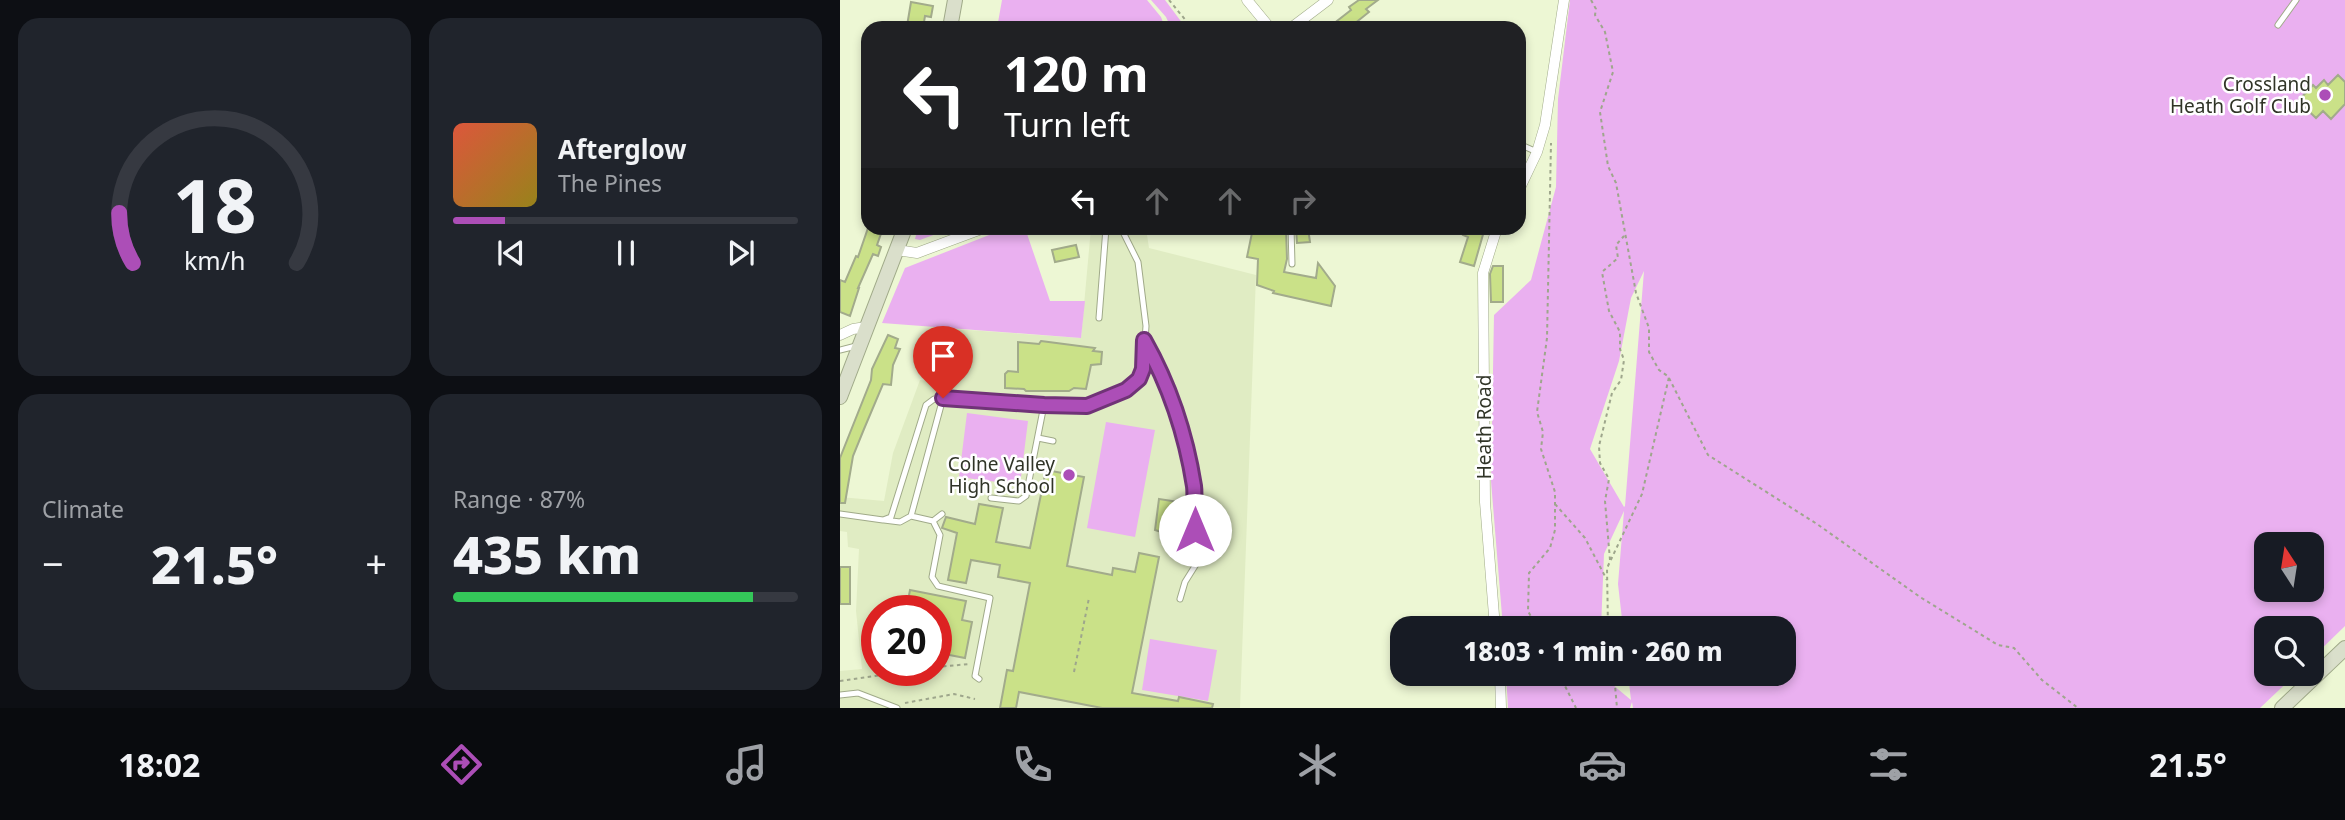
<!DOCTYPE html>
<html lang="en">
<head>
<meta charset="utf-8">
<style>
  :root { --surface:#171b24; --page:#20242c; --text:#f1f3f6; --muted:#9ea1a6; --line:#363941; --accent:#ac4eb7 }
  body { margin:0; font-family:"Noto Sans",sans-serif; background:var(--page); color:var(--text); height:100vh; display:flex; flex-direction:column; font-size:26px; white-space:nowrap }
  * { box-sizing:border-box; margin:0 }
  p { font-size:23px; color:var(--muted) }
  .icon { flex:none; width:38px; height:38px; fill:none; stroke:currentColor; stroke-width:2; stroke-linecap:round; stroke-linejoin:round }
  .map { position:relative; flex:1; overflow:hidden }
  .panel { display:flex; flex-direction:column; gap:18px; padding:18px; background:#0d0f14; width:840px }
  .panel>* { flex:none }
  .top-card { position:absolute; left:21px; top:21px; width:665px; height:214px; border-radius:21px; box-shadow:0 4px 10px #0003; background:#202124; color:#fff; overflow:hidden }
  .needle { width:46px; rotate:348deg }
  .tools { position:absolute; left:1414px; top:532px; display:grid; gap:14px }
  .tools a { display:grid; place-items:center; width:70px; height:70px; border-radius:14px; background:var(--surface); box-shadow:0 4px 10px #0003; font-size:35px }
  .speed { position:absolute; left:21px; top:595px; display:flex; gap:14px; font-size:35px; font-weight:700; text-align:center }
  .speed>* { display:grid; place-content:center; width:91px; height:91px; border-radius:50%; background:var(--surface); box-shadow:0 4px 10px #0003; line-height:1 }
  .speed .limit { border:10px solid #d22; background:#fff; color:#111 }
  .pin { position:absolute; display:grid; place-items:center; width:60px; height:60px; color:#fff; margin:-72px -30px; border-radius:50% 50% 50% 0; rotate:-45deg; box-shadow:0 0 7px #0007 }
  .pin .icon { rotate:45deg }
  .me { position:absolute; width:77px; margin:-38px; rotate:0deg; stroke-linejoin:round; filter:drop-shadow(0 0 5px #0008) }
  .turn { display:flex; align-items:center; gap:24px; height:147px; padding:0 28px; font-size:32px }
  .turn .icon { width:91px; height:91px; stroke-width:2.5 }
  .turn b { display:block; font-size:49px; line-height:60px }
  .lanes { display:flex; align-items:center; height:66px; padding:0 28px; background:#0003; justify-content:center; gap:35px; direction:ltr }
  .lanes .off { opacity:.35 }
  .big { font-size:52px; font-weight:800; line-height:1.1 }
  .panel .widget { flex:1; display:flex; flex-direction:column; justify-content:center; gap:10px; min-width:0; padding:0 24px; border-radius:21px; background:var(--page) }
  .panel .dial { align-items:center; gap:0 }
  .dial svg { height:182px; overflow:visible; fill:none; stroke:var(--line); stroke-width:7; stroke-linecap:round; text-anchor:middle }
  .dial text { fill:var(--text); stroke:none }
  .song { display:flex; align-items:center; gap:21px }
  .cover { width:84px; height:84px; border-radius:10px; background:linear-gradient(135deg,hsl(10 70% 55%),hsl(50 70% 35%)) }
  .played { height:7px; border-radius:4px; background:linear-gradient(90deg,var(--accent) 15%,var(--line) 15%) }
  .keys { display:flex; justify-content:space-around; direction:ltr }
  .heat { display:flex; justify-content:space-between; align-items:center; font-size:38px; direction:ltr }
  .charge { height:10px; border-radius:5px; background:linear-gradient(90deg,#34c759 87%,var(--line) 0) }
  .panel .tiles { flex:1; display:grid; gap:18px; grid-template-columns:repeat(2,1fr) }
  .trip { position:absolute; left:550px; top:616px; width:406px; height:70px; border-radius:21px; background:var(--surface); box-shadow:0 4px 10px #0003; font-weight:800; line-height:70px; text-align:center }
  .dock { display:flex; height:112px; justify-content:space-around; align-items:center; background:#090b0e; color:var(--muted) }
  .dock .icon { width:49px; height:49px }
  .dock .current { color:var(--accent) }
  .dock b { font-size:32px; color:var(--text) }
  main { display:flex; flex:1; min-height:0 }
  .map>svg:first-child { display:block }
</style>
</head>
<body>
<main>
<section class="panel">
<div class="tiles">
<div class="widget dial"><svg viewBox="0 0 100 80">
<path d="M14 69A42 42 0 1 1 86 69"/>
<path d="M14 69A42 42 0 0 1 8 47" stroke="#ac4eb7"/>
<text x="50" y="56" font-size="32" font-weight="700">18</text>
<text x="50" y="72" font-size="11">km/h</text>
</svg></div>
<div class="widget">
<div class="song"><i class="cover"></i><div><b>Afterglow</b><p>The Pines</p></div></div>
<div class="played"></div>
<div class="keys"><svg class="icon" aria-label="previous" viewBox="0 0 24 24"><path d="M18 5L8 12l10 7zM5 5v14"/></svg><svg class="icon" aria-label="pause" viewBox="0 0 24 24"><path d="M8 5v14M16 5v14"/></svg><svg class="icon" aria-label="next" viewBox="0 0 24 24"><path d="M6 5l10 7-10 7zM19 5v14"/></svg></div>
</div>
<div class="widget"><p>Climate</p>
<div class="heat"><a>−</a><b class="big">21.5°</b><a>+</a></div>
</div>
<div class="widget"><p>Range · 87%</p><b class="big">435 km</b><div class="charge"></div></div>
</div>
</section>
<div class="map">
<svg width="1505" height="708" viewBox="0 0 1505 708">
  <rect width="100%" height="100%" fill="#edf7d4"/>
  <path fill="#e0ecc3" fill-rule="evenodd" d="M251,228H306L309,248L416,275L400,708H0V671L22,669L16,611L19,549L8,547L7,532L0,531V497L44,501L53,453L80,380L87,381L99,328L241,338ZM37,611H96V670H37Z"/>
  <path fill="#eab0f0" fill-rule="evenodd" d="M162,0H307L321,17L325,28H157Z
    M311,0H325L346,28H331L326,17Z
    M730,0H1505V626L1472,658V628H1426V674H1456L1420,708H793L792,702L790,708H668L666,674H770L773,685L791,700L788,674H943V628H783L778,584L784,511L764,554L761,628H663L651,481L654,315L691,280L716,187L718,99ZM804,271L785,506L784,507L750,449L779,361L791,298ZM1426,544H1472V590H1426Z
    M78,228H112L80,240L75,239Z
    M167,228H185L210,301H245L241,338L42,323L65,268Z
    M127,413L188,421L180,485L119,477Z
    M266,422L315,430L295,537L247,528Z
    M310,639L377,650L368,701L302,690Z"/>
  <path fill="#cae188" stroke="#a2ab8b" stroke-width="2" d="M519,0H538L526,9L529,12L509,28H488L511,10L509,7Z
    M71,2L93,6L91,17L85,16L83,28L67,26Z
    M1498,75L1505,82V104L1491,119L1483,111L1476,118L1458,101L1473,85L1476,88L1484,80L1488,85Z
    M28,228H43L37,245L41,247L38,256L33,254L18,288H19L10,316L0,312V280L5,282L16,256L18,257Z
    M413,228H446L447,259L444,272L476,278L478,263L495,286L491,306L433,293L434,291L417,285L418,259L407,257Z
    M456,228H468L470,242L457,243Z
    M626,228L644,231L634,266L620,262L628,237L623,235Z
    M236,245L239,257L215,262L212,250Z
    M653,266H663V302H651L650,274Z
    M48,335L58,339L55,348L60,349L53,365L51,385L43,384L24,429L13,456L5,503H0V458L31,380L32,369Z
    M201,341L255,348L253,351L262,352L261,364L251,365L246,389L234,388L229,391H186L184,389L165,388V374L168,371L178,372V342L199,344Z
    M206,470L244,477L227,566L272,575L273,568L295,572L299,553L319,557L292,693L338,701L339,697L373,704L372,708H262L179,692L176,708H160L167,670L173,671L190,583L158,577L160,565L131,560L126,583L108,580L117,533L102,528L106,517L135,524L139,504L163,508L156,542L190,548Z
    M319,499L339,502L336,522L347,524L346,533L327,530L325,533L315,530Z
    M0,567H10V604H0Z
    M70,590L126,601L122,620L132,622L125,658L99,653L102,636L96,635V611H66Z"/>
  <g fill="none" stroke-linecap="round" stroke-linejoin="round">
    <defs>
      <path id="lane" d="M1438,25L1456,0
        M679,144L697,152
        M451,228L452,264
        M259,318L266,228
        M305,340L330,393L341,427L355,490L352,521L360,547V558L345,582L340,599
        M0,350L16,346
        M198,438L213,441
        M151,498L179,501L186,496L204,405
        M0,514L43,520L51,517L86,405L94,399L247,406L286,390L299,379L303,369L306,326L298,262L281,228
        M71,516L93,521L102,514
        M44,520L60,522L71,516L103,398
        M93,521L100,535L92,577L98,586L150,598L135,676L139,679
        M0,695L18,693L57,708"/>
      <path id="street" d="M407,0L430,28
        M451,28L488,0
        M679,190L697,152L705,125L724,0
        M57,250L77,253L144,228
        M0,335L13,329L26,327
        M655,628L645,502L643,273L657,228
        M660,674L661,708"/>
      <path id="secondary" d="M110,28L115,0
        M0,397L65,228
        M1442,708L1505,648"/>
    </defs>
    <use href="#lane" stroke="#a0aa89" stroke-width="7"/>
    <use href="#street" stroke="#a0aa89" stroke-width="11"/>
    <use href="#secondary" stroke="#a0aa89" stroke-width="16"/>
    <path stroke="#9ea68c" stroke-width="2" stroke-dasharray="3.5 3.5" stroke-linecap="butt" d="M329,0L352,28
      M751,0L756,9L755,15L765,32L773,72L760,112L768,166L776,183L796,293L809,328V352L819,370L829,377L802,494L767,568L768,628
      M829,378L868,455L977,524L1080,597L1158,645L1174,648L1202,680L1238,708
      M715,504L745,538L767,580
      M770,560L765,501L769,479L760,463L759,446L772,393L781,380L784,360L780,349V332L769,311L762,272L778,258L776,245L784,236
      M697,628L688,611L689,573L710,548L715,530V492L701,449L703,432L697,412L707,338L711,143
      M96,667L130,664
      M234,672L249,598
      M719,674L736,708
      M774,674L777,708
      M0,681L75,670
      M65,703L114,694L135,699"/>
    <use href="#lane" stroke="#fff" stroke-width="5"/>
    <use href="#street" stroke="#fff" stroke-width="10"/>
    <use href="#secondary" stroke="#dadfcb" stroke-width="14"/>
  </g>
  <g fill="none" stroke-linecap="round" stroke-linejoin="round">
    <defs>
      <path id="route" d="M103,398L204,405L247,406L286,390L299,379L303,369L304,340C330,386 346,435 354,486C356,501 351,515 355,530"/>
    </defs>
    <use href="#route" stroke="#703377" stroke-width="18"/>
    <use href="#route" stroke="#ac4eb7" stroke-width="12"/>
  </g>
  <g fill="#ac4eb7" stroke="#fff" stroke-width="2.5">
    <circle cx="1485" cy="95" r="7"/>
    <circle cx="229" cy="475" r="7"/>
  </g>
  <g text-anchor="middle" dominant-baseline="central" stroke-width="5" stroke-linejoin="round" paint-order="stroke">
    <g font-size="19" fill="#303427" stroke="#fff" text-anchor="end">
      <text x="1471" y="84">Crossland<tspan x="1471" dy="22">Heath Golf Club</tspan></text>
      <text x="215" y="464">Colne Valley<tspan x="215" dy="22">High School</tspan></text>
    </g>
    <g font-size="19" fill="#303427" stroke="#fff">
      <text transform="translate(644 427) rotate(-90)">Heath Road</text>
    </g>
  </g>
</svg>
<div class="tools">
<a><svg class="needle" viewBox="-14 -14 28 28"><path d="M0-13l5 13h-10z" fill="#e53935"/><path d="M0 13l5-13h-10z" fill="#9ea1a6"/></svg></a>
<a><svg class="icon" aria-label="search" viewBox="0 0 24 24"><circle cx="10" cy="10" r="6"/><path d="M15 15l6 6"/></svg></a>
</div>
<div class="speed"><div class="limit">20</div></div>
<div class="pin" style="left:103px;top:398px;background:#d93025"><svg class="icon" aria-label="arrive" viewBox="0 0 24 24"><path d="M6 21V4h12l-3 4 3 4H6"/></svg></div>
<svg class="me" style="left:355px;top:530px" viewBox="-20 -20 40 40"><circle r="19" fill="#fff"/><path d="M0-13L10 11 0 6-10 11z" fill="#ac4eb7"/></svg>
<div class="trip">18:03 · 1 min · 260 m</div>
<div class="top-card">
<div class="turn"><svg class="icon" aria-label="left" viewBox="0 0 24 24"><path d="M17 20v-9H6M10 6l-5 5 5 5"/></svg><div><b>120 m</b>Turn left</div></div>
<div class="lanes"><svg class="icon" aria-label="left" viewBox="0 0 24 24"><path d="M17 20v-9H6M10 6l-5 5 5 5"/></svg><svg class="icon off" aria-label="ahead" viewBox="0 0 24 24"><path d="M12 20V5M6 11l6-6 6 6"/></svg><svg class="icon off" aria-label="ahead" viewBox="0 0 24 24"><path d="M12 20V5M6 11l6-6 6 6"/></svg><svg class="icon off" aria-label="right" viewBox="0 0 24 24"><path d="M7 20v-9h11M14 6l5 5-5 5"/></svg></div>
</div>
</div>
</main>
<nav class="dock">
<b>18:02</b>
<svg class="icon current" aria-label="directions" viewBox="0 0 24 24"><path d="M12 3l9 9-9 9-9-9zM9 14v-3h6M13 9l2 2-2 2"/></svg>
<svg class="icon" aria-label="music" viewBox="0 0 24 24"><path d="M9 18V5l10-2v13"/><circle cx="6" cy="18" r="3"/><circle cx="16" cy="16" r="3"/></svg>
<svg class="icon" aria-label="phone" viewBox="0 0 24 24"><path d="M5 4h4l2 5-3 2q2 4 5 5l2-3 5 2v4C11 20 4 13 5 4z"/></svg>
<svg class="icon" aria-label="climate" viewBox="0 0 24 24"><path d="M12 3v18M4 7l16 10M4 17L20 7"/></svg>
<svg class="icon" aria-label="car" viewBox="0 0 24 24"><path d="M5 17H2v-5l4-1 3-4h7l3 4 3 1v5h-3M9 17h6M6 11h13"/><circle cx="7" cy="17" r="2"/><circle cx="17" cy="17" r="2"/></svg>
<svg class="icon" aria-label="filters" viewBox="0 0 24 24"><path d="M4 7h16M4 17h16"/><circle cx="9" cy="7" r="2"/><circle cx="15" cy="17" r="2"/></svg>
<b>21.5°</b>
</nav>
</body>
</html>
